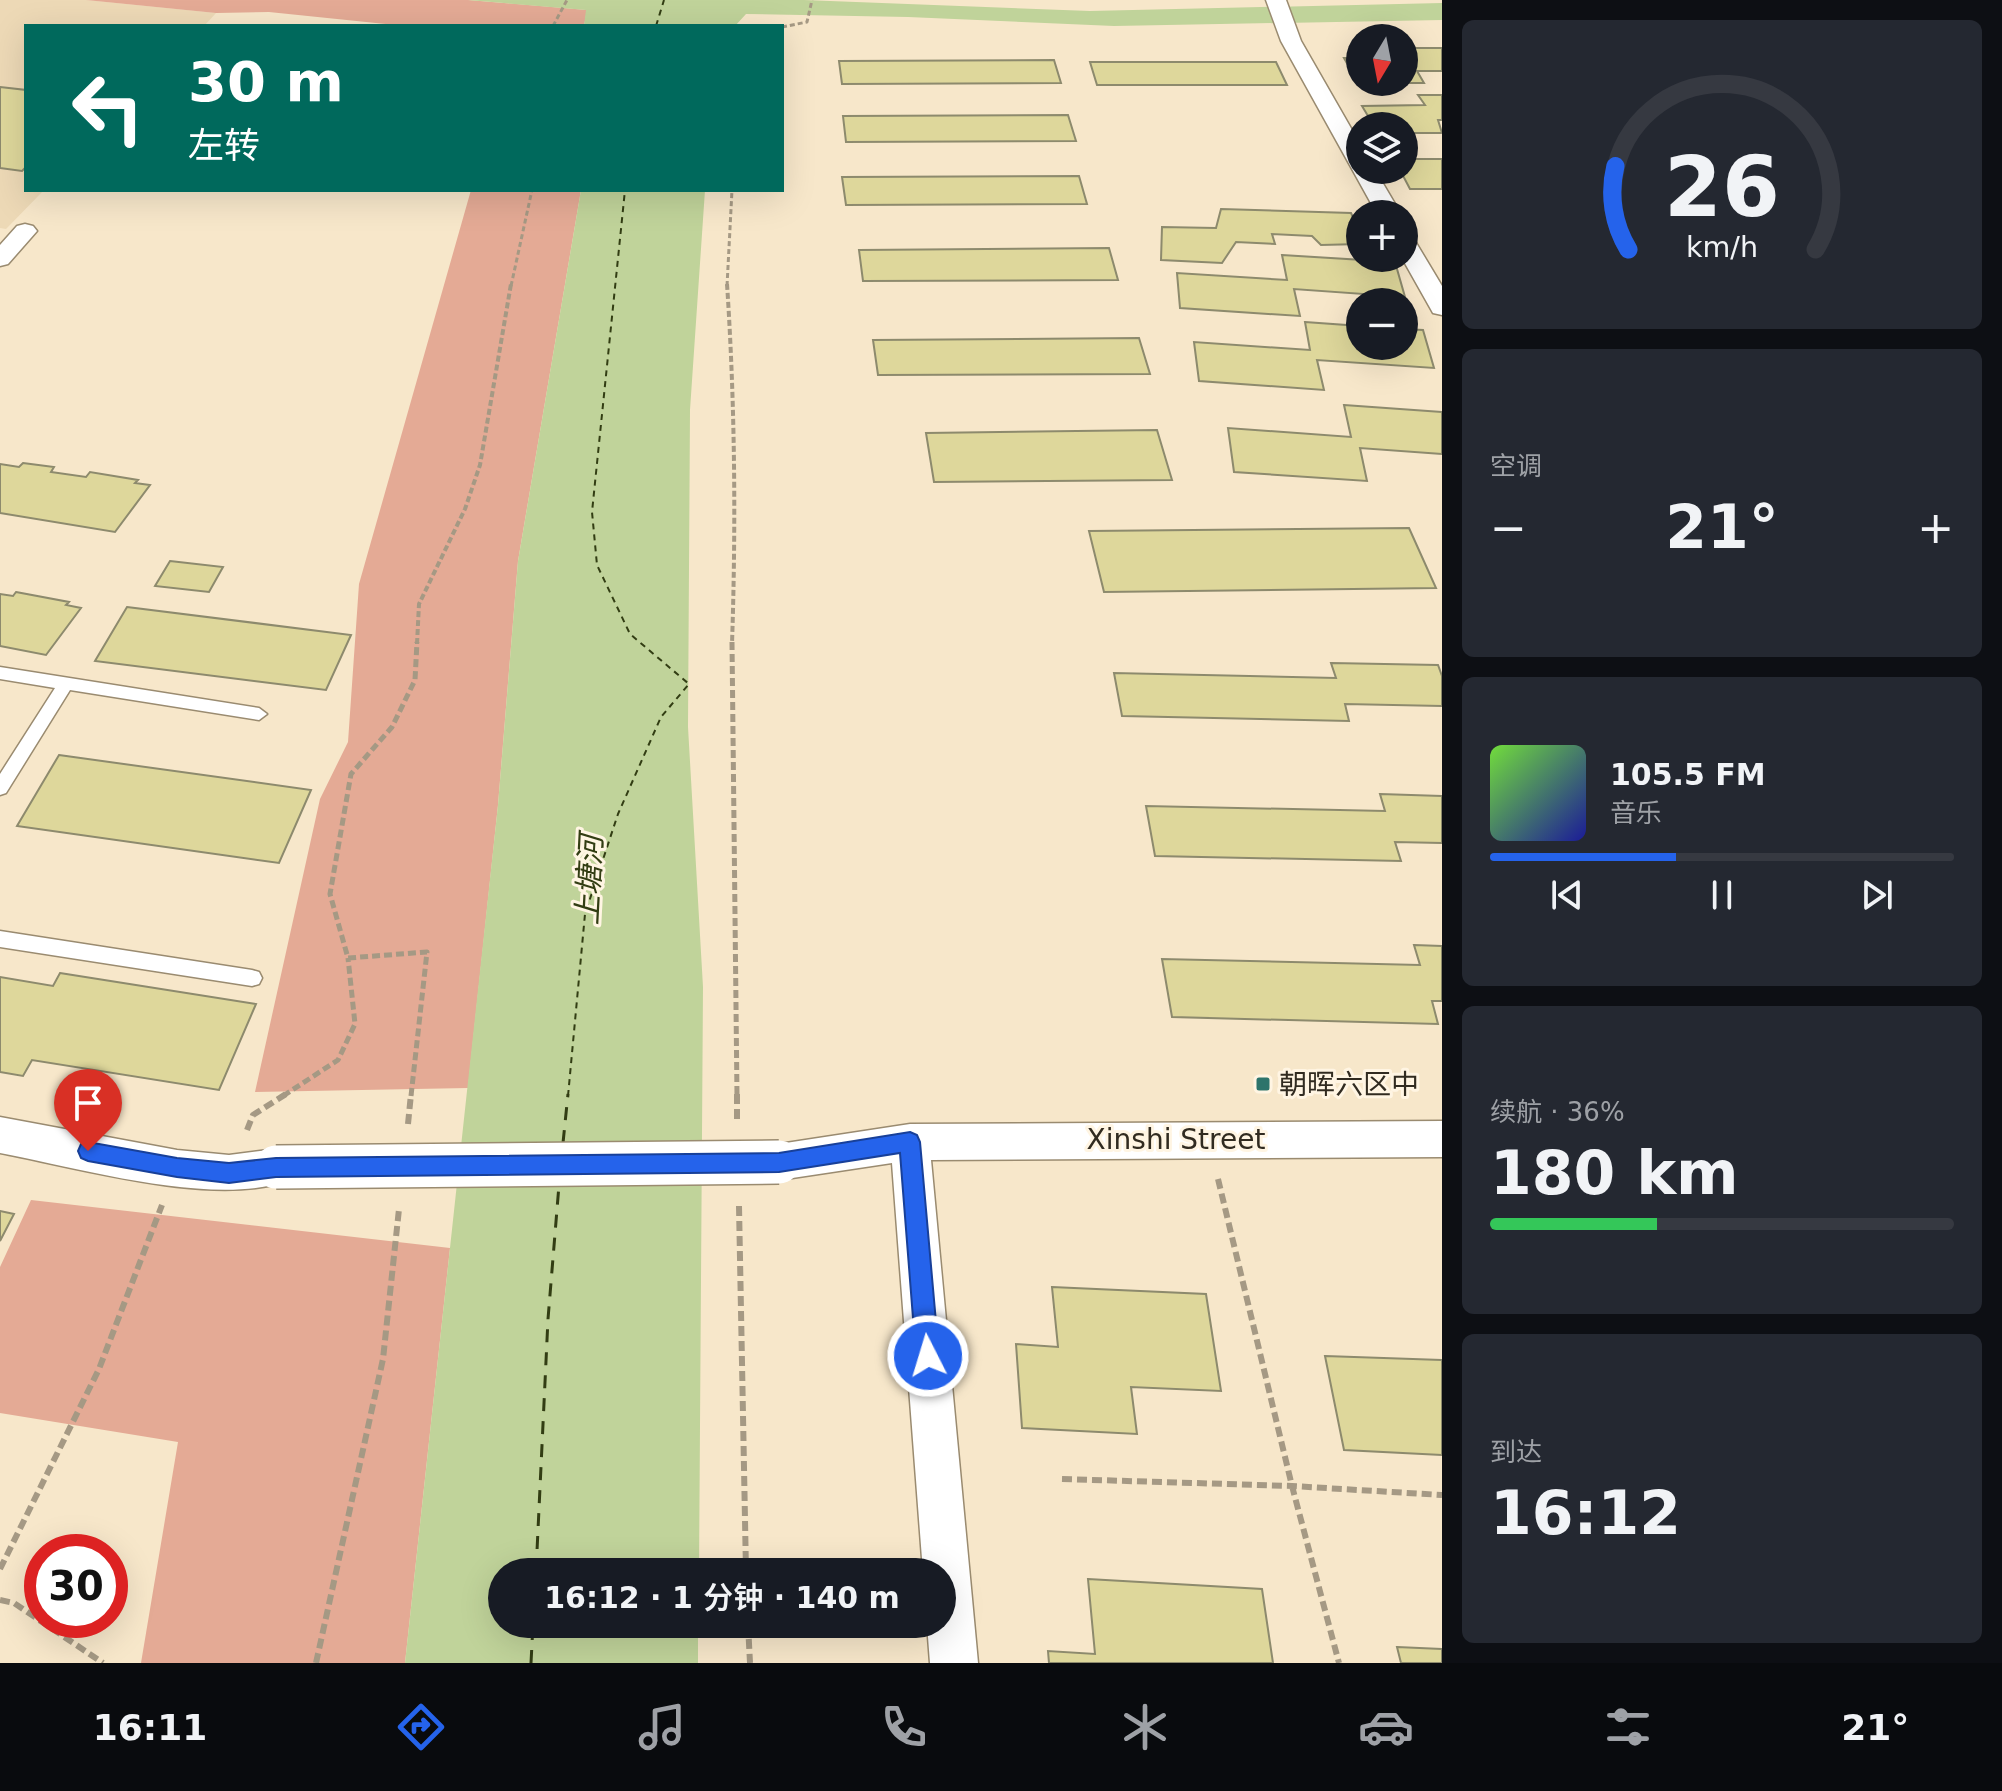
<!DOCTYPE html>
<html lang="zh">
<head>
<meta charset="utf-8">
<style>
  :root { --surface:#171b24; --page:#242831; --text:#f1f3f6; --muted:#9ea1a6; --line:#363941; --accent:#2563eb }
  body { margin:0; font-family:"DejaVu Sans","Noto Sans SC",sans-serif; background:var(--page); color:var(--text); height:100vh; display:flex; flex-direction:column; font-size:30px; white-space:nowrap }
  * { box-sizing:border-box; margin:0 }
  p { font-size:26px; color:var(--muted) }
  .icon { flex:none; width:44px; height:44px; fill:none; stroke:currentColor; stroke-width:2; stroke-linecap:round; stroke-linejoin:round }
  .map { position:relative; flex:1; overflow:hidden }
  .details { display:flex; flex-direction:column; gap:20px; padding:20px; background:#0d0f14; width:560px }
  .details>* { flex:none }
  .guide { position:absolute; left:24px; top:24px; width:760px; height:168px; border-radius:0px; box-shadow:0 8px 32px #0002; background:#00695c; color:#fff; overflow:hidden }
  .needle { width:52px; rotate:190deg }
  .buttons { position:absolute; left:1346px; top:24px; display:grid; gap:16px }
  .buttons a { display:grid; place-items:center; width:72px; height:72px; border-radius:50%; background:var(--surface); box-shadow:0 8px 32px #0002; font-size:40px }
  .speed { position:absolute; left:24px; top:1534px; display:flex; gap:16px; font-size:40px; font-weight:700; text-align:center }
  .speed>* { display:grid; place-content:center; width:104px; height:104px; border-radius:50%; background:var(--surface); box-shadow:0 8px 32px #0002; line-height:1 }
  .speed .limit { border:12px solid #d22; background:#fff; color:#111 }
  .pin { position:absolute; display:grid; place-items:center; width:68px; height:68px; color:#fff; margin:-82px -34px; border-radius:50% 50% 50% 0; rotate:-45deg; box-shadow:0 0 8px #0007 }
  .pin .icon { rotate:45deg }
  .me { position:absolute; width:88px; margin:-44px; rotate:355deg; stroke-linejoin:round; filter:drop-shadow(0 0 6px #0008) }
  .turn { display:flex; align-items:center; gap:28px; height:168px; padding:0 32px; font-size:36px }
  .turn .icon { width:104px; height:104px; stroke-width:2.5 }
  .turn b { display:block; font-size:56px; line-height:68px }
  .big { font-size:60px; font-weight:600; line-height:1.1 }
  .details .widget { flex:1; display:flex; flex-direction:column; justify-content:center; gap:12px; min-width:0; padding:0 28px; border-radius:12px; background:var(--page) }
  .details .dial { align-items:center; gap:0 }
  .dial svg { height:208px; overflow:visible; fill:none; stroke:var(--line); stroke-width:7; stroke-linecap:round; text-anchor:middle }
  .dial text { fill:var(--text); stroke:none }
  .song { display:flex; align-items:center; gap:24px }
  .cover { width:96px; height:96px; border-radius:12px; background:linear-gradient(135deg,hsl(100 70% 55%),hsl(240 70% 35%)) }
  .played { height:8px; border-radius:4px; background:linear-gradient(90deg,var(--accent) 40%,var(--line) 40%) }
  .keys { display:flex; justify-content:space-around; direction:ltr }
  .heat { display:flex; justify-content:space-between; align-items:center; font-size:44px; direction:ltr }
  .charge { height:12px; border-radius:6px; background:linear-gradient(90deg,#34c759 36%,var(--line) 0) }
  .trip { position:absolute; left:488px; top:1558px; width:468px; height:80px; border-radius:40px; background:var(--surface); box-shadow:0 8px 32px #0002; font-weight:600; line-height:80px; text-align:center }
  .tab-bar { display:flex; height:128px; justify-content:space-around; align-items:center; background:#090b0e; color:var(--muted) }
  .tab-bar .icon { width:56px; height:56px }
  .tab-bar .current { color:var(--accent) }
  .tab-bar b { font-size:36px; color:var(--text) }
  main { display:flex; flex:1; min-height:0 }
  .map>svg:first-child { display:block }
</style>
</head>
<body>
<main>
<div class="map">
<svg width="1442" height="1663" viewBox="0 0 1442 1663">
  <rect width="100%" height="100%" fill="#f7e7ca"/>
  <path fill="#edd9b6" d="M0,0H86L216,13L204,26H26V190H44L6,229L0,228Z"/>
  <path fill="#e4aa95" d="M86,0H468L587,10L584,26H405L269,12L216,13Z
    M471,190H581L518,561L498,805L468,1088L255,1092L320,799L348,742L359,584Z
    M31,1200L450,1248L405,1663H141L178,1442L0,1413V1267Z"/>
  <path fill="#c0d39a" d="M468,0H804L1090,11L1442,3V20L1114,26L908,17L746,14L735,26H584L586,10Z
    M581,190H705L690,410L688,727L703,987L699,1572H502V1624H698V1663H405L498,805L518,561Z"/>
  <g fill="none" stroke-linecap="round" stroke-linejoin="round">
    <path stroke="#323d13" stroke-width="2" stroke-dasharray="6 5" stroke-linecap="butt" d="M656,26L664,0
      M568,1096L585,914L618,814L661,717L689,684L630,634L597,565L592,512L625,190"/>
    <path stroke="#323d13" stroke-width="3" stroke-dasharray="13 10" stroke-linecap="butt" d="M563,1143L568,1094
      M536,1572L548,1319L559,1185
      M531,1663L533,1624"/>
  </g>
  <path fill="#ded79b" stroke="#8d8a6d" stroke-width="2" d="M1404,48H1442V71H1417L1424,83H1358L1344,58H1360V82H1404Z
    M1054,60L1061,83L842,84L839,61Z
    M1090,62H1276L1287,85H1097Z
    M0,87L26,90V167L22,171L0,168Z
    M1418,95H1442V120H1438L1442,133H1404V126H1374L1362,106L1425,105Z
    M1068,115L1076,141L846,142L843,116Z
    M1404,159H1442V189H1410L1400,170H1404Z
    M1079,176L1087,204L846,205L842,177Z
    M1221,209L1351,213L1360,232V244L1321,245L1312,236L1272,234L1275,244L1236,242L1222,263L1161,260L1162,227L1216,228Z
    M1109,248L1118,280L863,281L859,250Z
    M1282,255L1395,262L1405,297L1294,289L1300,316L1180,308L1177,273L1287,280Z
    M1305,322L1360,326V346H1404V329L1423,330L1434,368L1317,360L1324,390L1199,381L1194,342L1310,350Z
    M1139,338L1150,374L878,375L873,340Z
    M1344,405L1442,412V454L1360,448L1367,481L1234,472L1228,428L1351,437Z
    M1157,430L1172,480L934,482L926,433Z
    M23,463L54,467L51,472L86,477L90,472L138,480L135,483L150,485L115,532L0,513V464L19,467Z
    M1409,528L1436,588L1104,592L1089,531Z
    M170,561L223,567L209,592L155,586Z
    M16,592L69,602L66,605L81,608L46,655L0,646V594L13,596Z
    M127,607L351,635L326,690L95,661Z
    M1331,663L1438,665L1442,676V706L1345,704L1349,721L1122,716L1114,673L1336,678Z
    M59,755L311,790L279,863L17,826Z
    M1380,794L1442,796V843L1395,842L1401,861L1155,856L1146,806L1385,811Z
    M1414,945L1442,946V1001H1432L1438,1024L1172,1017L1162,959L1420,965Z
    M60,973L256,1004L219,1090L32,1060L23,1076L0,1072V977L53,986Z
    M0,1211L14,1214L0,1241Z
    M1052,1287L1206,1294L1221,1391L1131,1387L1137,1434L1022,1428L1016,1344L1058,1347Z
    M1325,1356L1442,1360V1455L1344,1450Z
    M1088,1579L1262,1589L1273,1663H1049L1048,1651L1095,1654Z
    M1397,1647L1442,1649V1663H1401Z"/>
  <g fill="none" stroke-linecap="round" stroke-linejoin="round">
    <defs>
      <path id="service" d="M0,667L259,708L267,714L259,720L70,690L6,793L0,795V774L55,688L0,679Z
        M0,931L252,970L259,972L262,978L259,984L252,986L0,947Z"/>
      <path id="minor" d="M1266,0H1286L1301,41L1360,144V170H1375L1401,214H1377L1281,41Z
        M25,224L33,226L37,231L8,264L0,266V245L17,226Z
        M1404,234L1412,236L1442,286V315L1433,313L1402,258Z
        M0,1117L177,1150L229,1155L276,1149L290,1154L296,1167L290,1180C216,1208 79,1168 0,1153Z
        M1442,1121V1157L931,1160L978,1663H930L927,1624H942V1572H923L892,1163L779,1180L765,1175L759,1162L765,1149L779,1144L910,1124Z"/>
    </defs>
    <use href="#service" stroke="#9a8b70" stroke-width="3"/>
    <use href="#minor" stroke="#9a8b70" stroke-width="3"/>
    <path stroke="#a59984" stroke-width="3" stroke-dasharray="5 3" stroke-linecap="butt" d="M553,26L567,0
      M782,27L807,22L812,0
      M511,286L532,190
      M727,286L732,190"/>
    <path stroke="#a59984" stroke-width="4" stroke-dasharray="6 3" stroke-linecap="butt" d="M727,284C735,404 736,524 732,644
      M417,644L419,604L465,509L480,465L511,284"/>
    <path stroke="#a59984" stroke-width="5" stroke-dasharray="8 4" stroke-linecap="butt" d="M732,642L737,1096
      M283,1096L338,1060L355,1024L348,958
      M411,1096L427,952L348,958L330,894L351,774L392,727L415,680L417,642"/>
    <path stroke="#a59984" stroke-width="6" stroke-dasharray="10 5" stroke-linecap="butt" d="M737,1094V1121
      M408,1124L411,1094
      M247,1130L253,1115L286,1094
      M1218,1179L1292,1486L1339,1663
      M739,1206L746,1572
      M1062,1479L1292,1486L1442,1495
      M0,1569L99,1369L162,1205
      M0,1600L14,1603L103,1663
      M748,1624L750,1663
      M316,1663L383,1359L399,1209"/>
    <use href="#service" fill="#fff" fill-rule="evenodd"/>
    <use href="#minor" fill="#fff" fill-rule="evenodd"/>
    <defs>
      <path id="minor-bridge" d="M276,1167L779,1162"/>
    </defs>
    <use href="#minor-bridge" stroke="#9a8b70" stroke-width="46" stroke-linecap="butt"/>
    <use href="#minor-bridge" stroke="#fff" stroke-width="43"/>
  </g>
  <path fill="#2563eb" stroke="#184099" stroke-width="2" d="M910,1132L917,1135L920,1142L939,1356L936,1364L928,1368L920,1364L916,1356L900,1153L779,1172L276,1177L229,1183L177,1177L88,1161L81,1158L78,1151L81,1144L88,1142L177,1158L229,1163L276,1158L779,1153Z"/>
  <rect fill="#2d746b" stroke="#fff5e3" stroke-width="3" x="1255" y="1076" width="16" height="16" rx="4"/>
  <g text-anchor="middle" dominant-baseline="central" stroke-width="6" stroke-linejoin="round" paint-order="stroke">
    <g font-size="28" fill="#312b20" stroke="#fff5e3" text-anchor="start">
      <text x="1279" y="1084">朝晖六区中</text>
    </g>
    <g font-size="28" fill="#312b20" stroke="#fff5e3">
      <text x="1176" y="1139">Xinshi Street</text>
    </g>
    <g font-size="30" font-style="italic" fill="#323d13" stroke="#fff5e3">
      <text transform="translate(589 880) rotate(-87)">上塘河</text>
    </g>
  </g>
</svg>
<div class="buttons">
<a><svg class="needle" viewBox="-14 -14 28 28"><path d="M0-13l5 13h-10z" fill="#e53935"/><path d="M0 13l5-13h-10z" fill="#9ea1a6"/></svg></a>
<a><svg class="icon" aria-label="layers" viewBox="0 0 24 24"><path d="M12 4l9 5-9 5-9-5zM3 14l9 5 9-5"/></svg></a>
<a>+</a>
<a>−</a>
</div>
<div class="speed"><div class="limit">30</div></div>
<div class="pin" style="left:88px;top:1151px;background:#d93025"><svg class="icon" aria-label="arrive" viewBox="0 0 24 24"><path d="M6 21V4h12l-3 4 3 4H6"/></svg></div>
<svg class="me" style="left:928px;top:1356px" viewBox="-20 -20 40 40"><circle r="17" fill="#2563eb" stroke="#fff" stroke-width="3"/><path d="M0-11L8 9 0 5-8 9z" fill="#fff"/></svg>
<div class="trip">16:12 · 1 分钟 · 140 m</div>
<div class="guide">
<div class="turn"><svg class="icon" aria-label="left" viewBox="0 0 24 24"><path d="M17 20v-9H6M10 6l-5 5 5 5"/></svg><div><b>30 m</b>左转</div></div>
</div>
</div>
<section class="details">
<div class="widget dial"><svg viewBox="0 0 100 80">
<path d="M14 69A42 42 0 1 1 86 69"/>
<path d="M14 69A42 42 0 0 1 9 37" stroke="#2563eb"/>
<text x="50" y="56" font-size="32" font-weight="700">26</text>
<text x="50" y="72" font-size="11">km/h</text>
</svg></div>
<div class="widget"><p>空调</p>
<div class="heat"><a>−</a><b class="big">21°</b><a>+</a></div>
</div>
<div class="widget">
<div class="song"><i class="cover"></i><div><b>105.5 FM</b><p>音乐</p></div></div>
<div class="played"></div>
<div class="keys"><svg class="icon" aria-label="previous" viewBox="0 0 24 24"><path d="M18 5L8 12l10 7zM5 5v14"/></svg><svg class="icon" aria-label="pause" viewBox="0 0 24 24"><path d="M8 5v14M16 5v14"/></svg><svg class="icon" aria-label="next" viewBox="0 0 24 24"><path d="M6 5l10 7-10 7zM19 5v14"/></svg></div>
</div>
<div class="widget"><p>续航 · 36%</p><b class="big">180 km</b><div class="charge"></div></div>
<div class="widget"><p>到达</p><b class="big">16:12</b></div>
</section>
</main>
<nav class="tab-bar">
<b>16:11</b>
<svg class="icon current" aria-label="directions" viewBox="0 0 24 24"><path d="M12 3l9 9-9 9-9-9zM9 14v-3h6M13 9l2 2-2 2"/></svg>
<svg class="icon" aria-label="music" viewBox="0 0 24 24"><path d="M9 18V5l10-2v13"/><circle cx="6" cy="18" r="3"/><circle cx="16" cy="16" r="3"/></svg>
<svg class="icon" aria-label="phone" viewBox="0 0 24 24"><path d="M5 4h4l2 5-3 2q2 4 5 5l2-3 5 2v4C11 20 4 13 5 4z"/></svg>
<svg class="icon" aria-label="climate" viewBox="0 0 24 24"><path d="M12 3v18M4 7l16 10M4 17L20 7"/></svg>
<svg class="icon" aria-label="car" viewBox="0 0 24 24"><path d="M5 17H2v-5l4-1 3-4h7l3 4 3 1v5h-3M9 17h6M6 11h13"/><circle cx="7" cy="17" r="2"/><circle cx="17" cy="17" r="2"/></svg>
<svg class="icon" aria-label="filters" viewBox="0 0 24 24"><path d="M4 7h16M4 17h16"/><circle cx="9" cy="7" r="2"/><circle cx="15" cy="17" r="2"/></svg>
<b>21°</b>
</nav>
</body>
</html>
